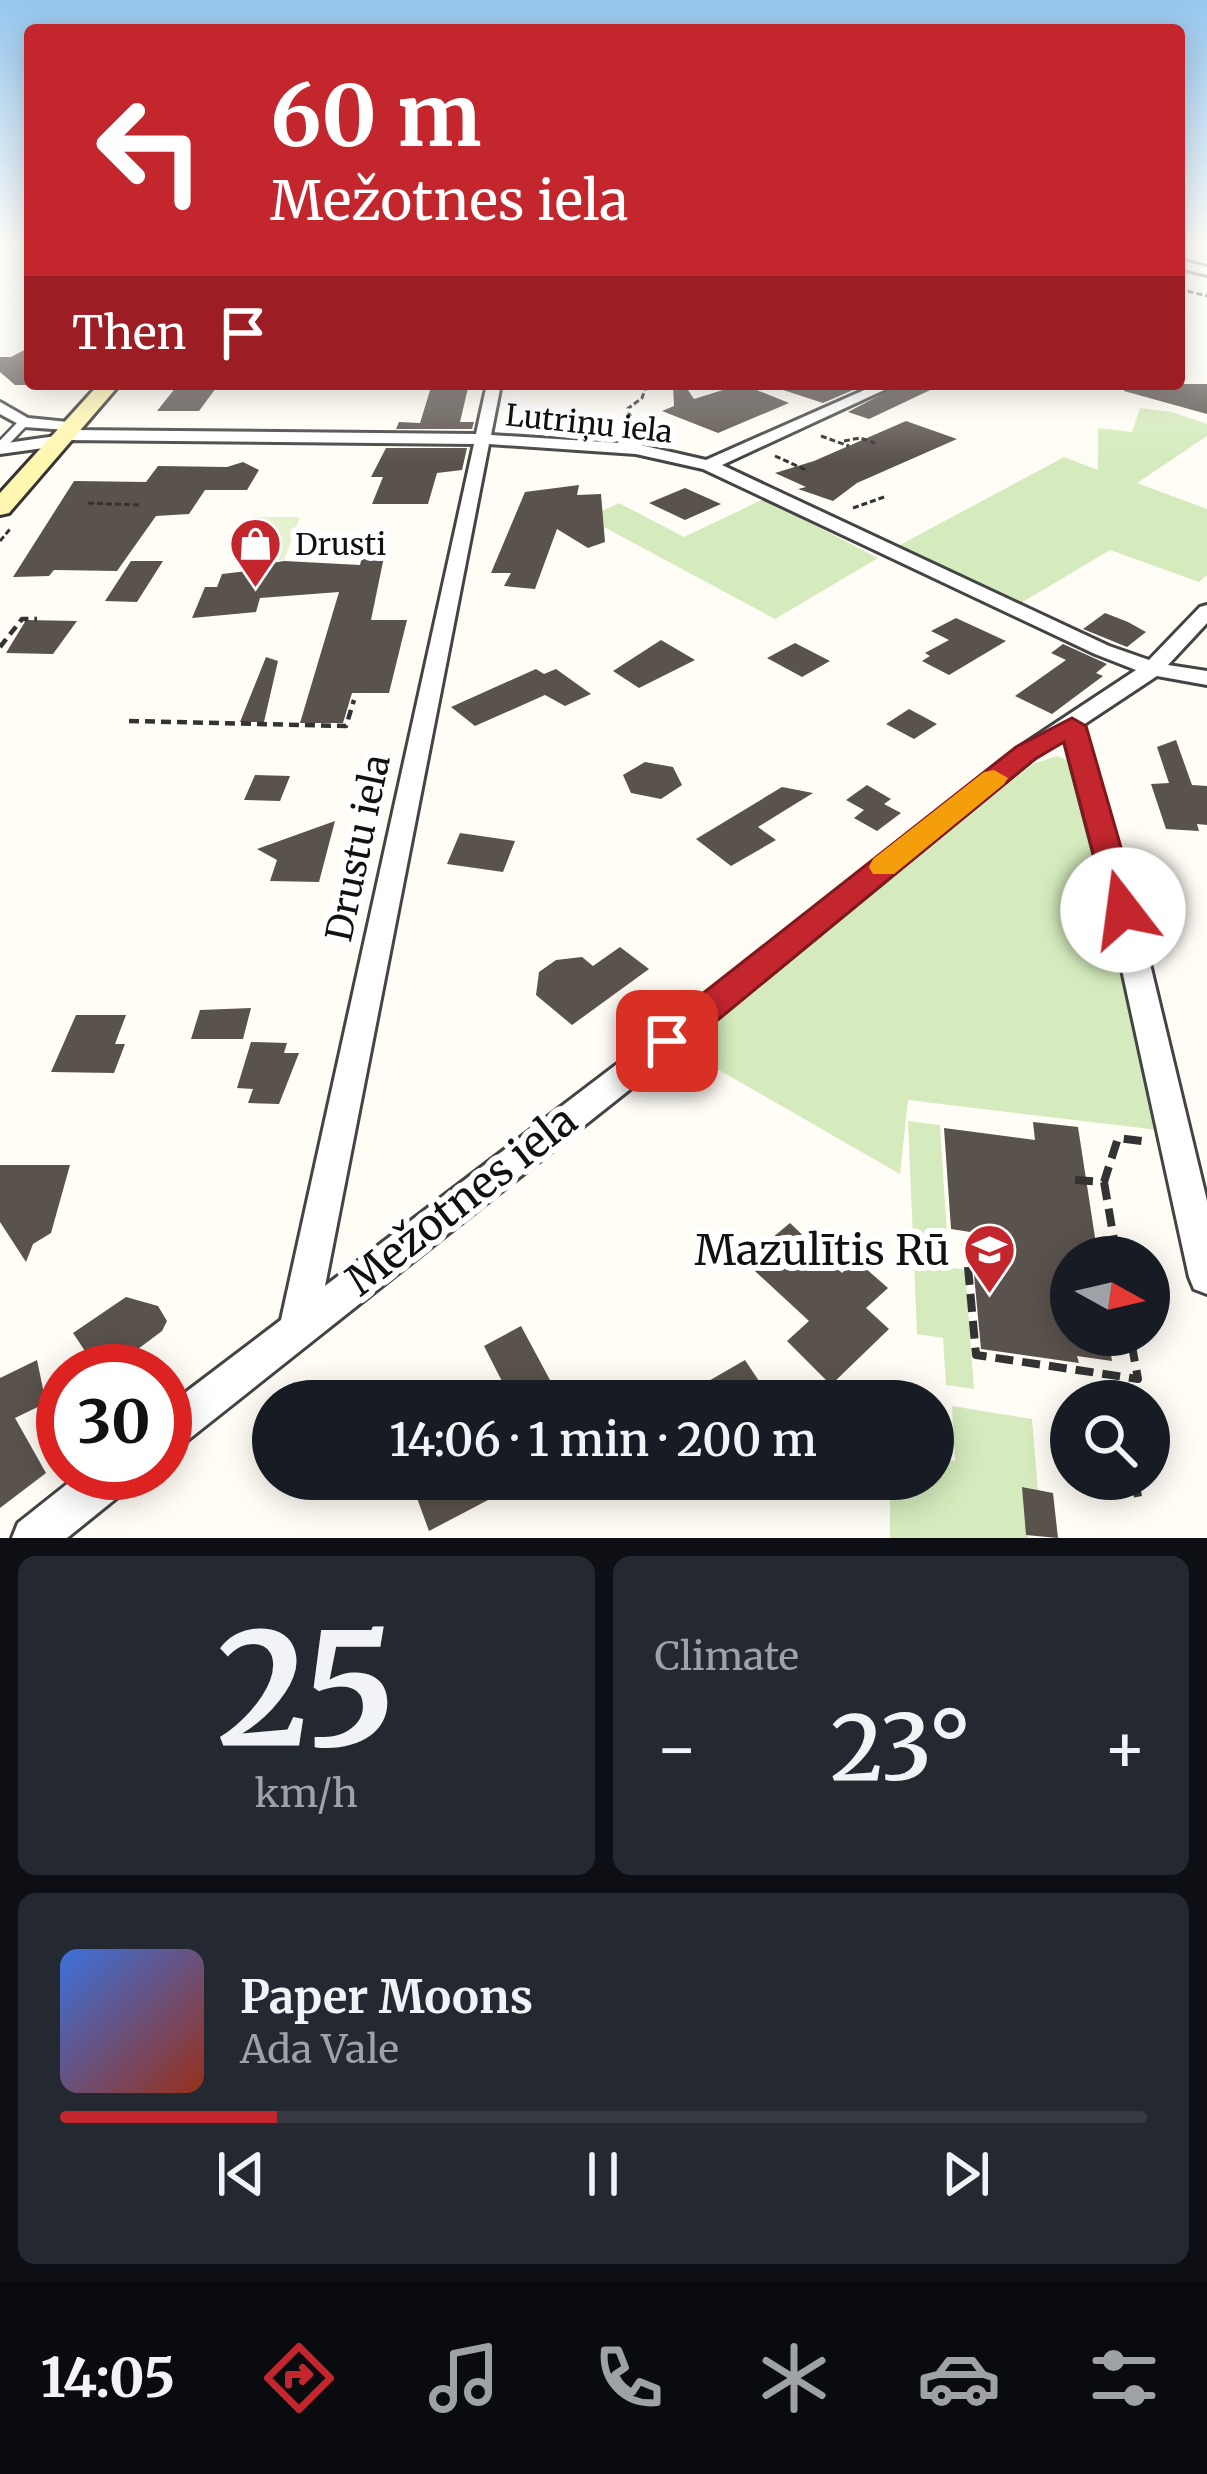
<!DOCTYPE html>
<html lang="en">
<head>
<meta charset="utf-8">
<style>
  :root { --surface:#171b24; --page:#242831; --text:#f1f3f6; --muted:#9ea1a6; --line:#363941; --accent:#c4262e }
  body { margin:0; font-family:Merriweather,serif; background:var(--page); color:var(--text); height:100vh; display:flex; flex-direction:column; font-size:45px; white-space:nowrap }
  * { box-sizing:border-box; margin:0 }
  p { font-size:39px; color:var(--muted) }
  .icon { flex:none; width:66px; height:66px; fill:none; stroke:currentColor; stroke-width:2; stroke-linecap:round; stroke-linejoin:round }
  .map { position:relative; height:1538px; overflow:hidden }
  .details { display:flex; flex-direction:column; gap:18px; padding:18px; background:#0d0f14; flex:1 }
  .details>* { flex:none }
  .hud { position:absolute; left:24px; top:24px; width:1161px; height:366px; border-radius:12px; box-shadow:0 6px 30px #0003; background:#c4262e; color:#fff; overflow:hidden }
  .needle { width:78px; rotate:98deg }
  .buttons { position:absolute; left:1050px; top:1236px; display:grid; gap:24px }
  .buttons a { display:grid; place-items:center; width:120px; height:120px; border-radius:50%; background:var(--surface); box-shadow:0 6px 30px #0003; font-size:60px }
  .speed { position:absolute; left:36px; top:1344px; display:flex; gap:24px; font-size:60px; font-weight:700; text-align:center }
  .speed>* { display:grid; place-content:center; width:156px; height:156px; border-radius:50%; background:var(--surface); box-shadow:0 6px 30px #0003; line-height:1 }
  .speed .limit { border:18px solid #d22; background:#fff; color:#111 }
  .pin { position:absolute; display:grid; place-items:center; width:102px; height:102px; color:#fff; margin:-51px; border-radius:24px; box-shadow:0 6px 18px #0006 }
  .me { position:absolute; width:132px; margin:-66px; rotate:345deg; stroke-linejoin:round; filter:drop-shadow(0 0 9px #0008) }
  .turn { display:flex; align-items:center; gap:42px; height:252px; padding:0 48px; font-size:54px }
  .turn .icon { width:156px; height:156px; stroke-width:2.5 }
  .turn b { display:block; font-size:84px; line-height:102px }
  .then { display:flex; align-items:center; height:114px; padding:0 48px; background:#0003; gap:24px; font-size:45px }
  .big { font-size:90px; font-weight:600; line-height:1.1 }
  .details .card { flex:1; display:flex; flex-direction:column; justify-content:center; gap:18px; min-width:0; padding:0 42px; border-radius:18px; background:var(--page) }
  .details .dial { align-items:center; gap:0 }
  .dial b { font-size:156px; line-height:1 }
  .song { display:flex; align-items:center; gap:36px }
  .cover { width:144px; height:144px; border-radius:18px; background:linear-gradient(135deg,hsl(220 70% 55%),hsl(10 70% 35%)) }
  .played { height:12px; border-radius:6px; background:linear-gradient(90deg,var(--accent) 20%,var(--line) 20%) }
  .keys { display:flex; justify-content:space-around; direction:ltr }
  .heat { display:flex; justify-content:space-between; align-items:center; font-size:66px; direction:ltr }
  .details .tiles { flex:1; display:grid; gap:18px; grid-template-columns:1fr 1fr }
  .card:last-child { grid-column:span 2 }
  .trip { position:absolute; left:252px; top:1380px; width:702px; height:120px; border-radius:60px; background:var(--surface); box-shadow:0 6px 30px #0003; font-weight:600; line-height:120px; text-align:center }
  .tabs { display:flex; height:192px; justify-content:space-around; align-items:center; background:#090b0e; color:var(--muted) }
  .tabs .icon { width:84px; height:84px }
  .tabs .current { color:var(--accent) }
  .tabs b { font-size:54px; color:var(--text) }
  .map>svg:first-child { display:block }
</style>
</head>
<body>
<div class="map">
<svg width="1207" height="1538" viewBox="0 0 1207 1538">
  <rect width="100%" height="100%" fill="#fffdf5"/>
  <path fill="#d5ebbd" d="M1140,408L1172,412L1207,424V436L1137,483L1207,509V575L1199,582L1110,550L1021,603L896,547L1064,457L1098,470V428L1132,432Z
    M764,499L878,558L775,619L587,518L619,503L684,537Z
    M1057,756L1069,761L1158,1130L908,1100L900,1174L677,1046L1033,764Z
    M908,1121L940,1125L949,1267L965,1270L974,1389L946,1385L943,1338L917,1334Z
    M952,1406L1032,1419L1038,1490L1024,1487L1028,1538H890V1479H933V1458L955,1461Z"/>
  <path fill="#e6f2cf" d="M254,517H300L284,560H235Z"/>
  <path fill="#5a524d" d="M30,347V385H15L0,372V357H11Z
    M187,384H219L199,411H157L177,386Z
    M432,384L468,388L460,422H474L472,429H396L399,422L420,423Z
    M673,384H684L694,399L742,384L789,403L718,433L662,411L674,406Z
    M778,384H867L823,403L777,388Z
    M901,384H943L869,419L848,412Z
    M1125,384H1207V414L1124,391Z
    M906,421L957,439L857,483L833,501L798,489L806,487L775,473L814,461Z
    M386,448H467L462,470L437,473L428,504H372L383,477H371Z
    M243,462L259,470L247,490H205L189,514L156,516L117,571L54,570L49,576L13,577L74,481L146,482L158,466L227,467Z
    M579,485L577,495L601,494L605,542L588,548L557,529L535,589L504,586L511,573H491L525,492Z
    M685,488L721,504L685,520L649,503Z
    M362,557H384L371,620H407L389,693H352L343,723H300L339,592L260,598L256,612L192,618L205,587H217L222,574L264,569L265,564L284,561L360,565Z
    M131,561H163L137,602L105,601Z
    M1105,613L1128,622L1146,632L1127,647L1083,629Z
    M956,618L1006,641L949,675L922,661L930,656L925,653L949,640L931,631Z
    M26,620L77,621L53,654L6,653Z
    M661,640L695,660L639,688L613,671Z
    M795,643L830,661L802,677L767,658Z
    M1063,644L1107,664L1096,673L1103,676L1052,714L1015,696L1066,660L1051,653Z
    M266,657L278,661L264,722H240Z
    M536,669L544,674L556,669L591,694L565,706L545,695L475,726L451,707Z
    M909,709L937,724L914,739L886,724Z
    M1176,740L1192,785L1207,786V825L1197,824L1199,831L1166,829L1151,784L1169,783L1157,747Z
    M645,762L673,767L682,785L661,799L631,793L623,775Z
    M255,775L290,776L280,801L244,800Z
    M867,785L891,799L884,804L901,813L877,831L854,818L864,810L846,800Z
    M782,787L813,793L758,827L776,840L731,866L696,839Z
    M335,821L319,882L270,881L277,860L257,849Z
    M460,833L515,841L503,872L447,864Z
    M620,947L649,969L572,1025L536,995L539,972L556,960L582,957L593,966Z
    M251,1008L243,1039H191L200,1010Z
    M76,1015H126L115,1044H125L114,1073L51,1072Z
    M251,1042L287,1043L284,1053H299L279,1104L248,1103L253,1089L237,1088Z
    M1033,1122L1078,1127L1098,1257H1071V1335H1108L1112,1361L1077,1356L1079,1363L981,1349L970,1232L951,1229L944,1128L1035,1140Z
    M0,1165H70L51,1233L33,1244L26,1262L0,1222Z
    M790,1223L842,1273L856,1260L888,1288L866,1308L889,1329L831,1385L787,1341L809,1321L744,1261Z
    M126,1297L158,1306L167,1321L162,1331L110,1370L96,1348L87,1354L73,1333Z
    M521,1326L550,1380L512,1401L484,1346Z
    M37,1360L46,1403L15,1418L46,1473L0,1508V1378Z
    M745,1360L765,1390L746,1401H674Z
    M410,1479H528L429,1531Z
    M1022,1487L1053,1493L1058,1538L1026,1535Z"/>
  <g fill="none" stroke-linecap="round" stroke-linejoin="round">
    <defs>
      <path id="service" d="M0,447L24,422"/>
      <path id="minor" d="M487,384H501L491,435L636,444L706,460L878,384H897L722,465L1109,646L1149,660L1200,607L1207,605V623L1168,665L1207,671V685L1157,676L1083,725L1137,910L1207,1201V1294L1194,1289L1189,1277L1109,910L1064,738L1034,758L643,1079L179,1447L165,1453V1408L281,1320L474,444L65,440L58,446L0,454V444L56,436L57,432L67,430L24,427L0,414V402L28,418L78,423L80,426L73,430L476,434ZM489,444L636,454L703,469L1095,654L1136,670L1018,748L621,1061L325,1286Z
        M81,1473H135L129,1488L67,1538H12L18,1523Z"/>
      <path id="tertiary" d="M1179,260L1207,267V275L1179,268Z"/>
      <path id="secondary" d="M99,384H120L9,513L0,515V493Z"/>
    </defs>
    <use href="#service" stroke="#444" stroke-width="14"/>
    <use href="#minor" stroke="#444" stroke-width="6"/>
    <use href="#tertiary" stroke="#444" stroke-width="6"/>
    <use href="#secondary" stroke="#333" stroke-width="6"/>
    <path stroke="#333" stroke-width="3" stroke-dasharray="6 3" stroke-linecap="butt" d="M1179,289L1207,296
      M639,421L626,410L642,398L647,384
      M821,436L849,446
      M844,441L860,438L875,443
      M775,456L808,471
      M88,503L140,505
      M853,508L887,496
      M0,541L10,529"/>
    <path stroke="#333" stroke-width="4.5" stroke-dasharray="10 6" stroke-linecap="butt" d="M0,647L22,619H37
      M129,721L346,726L354,700"/>
    <path stroke="#333" stroke-width="8" stroke-dasharray="18 9" stroke-linecap="butt" d="M1075,1180L1104,1182L1118,1138L1142,1141
      M1104,1182L1117,1257
      M968,1267L976,1355L1138,1379L1130,1335
      M1122,1401L1124,1377
      M1135,1479L1138,1497"/>
    <use href="#service" stroke="#fff" stroke-width="9"/>
    <use href="#minor" fill="#fff" fill-rule="evenodd"/>
    <use href="#tertiary" fill="#fff" fill-rule="evenodd"/>
    <use href="#secondary" fill="#fff6b0" fill-rule="evenodd"/>
  </g>
  <linearGradient id="sky" x2="0" y2="1"><stop stop-color="#95c6ee"/><stop offset="0.53" stop-color="#fffefa"/><stop offset="1" stop-color="#fffefa" stop-opacity="0"/></linearGradient>
  <rect width="1207" height="460" fill="url(#sky)"/>
  <path fill="#c4262e" stroke="#7f191e" stroke-width="3" d="M1072,718L1086,726L1139,910L1134,918H1112L1108,910L1064,742L1035,759L680,1051L667,1055L655,1051L650,1041L655,1031L1016,747Z"/>
  <path fill="#f59e0b" d="M994,770L1008,778L1004,784L894,874H873L869,867L873,859L984,772Z"/>
  <defs>
    <symbol id="shop-pin" viewBox="-11 -11 22 30"><path d="M0 17L-7.5 6A9.5 9.5 0 1 1 7.5 6Z" fill="#c4262e" stroke="#fff"/><path d="M-5-2.5h2.3a2.7 3.5 0 0 1 5.4 0H5L5.5 6h-11ZM-1.5-2.5h3a1.5 2.3 0 0 0-3 0Z" fill="#fff"/></symbol>
    <symbol id="school-pin" viewBox="-11 -11 22 30"><path d="M0 17L-7.5 6A9.5 9.5 0 1 1 7.5 6Z" fill="#c4262e" stroke="#fff"/><path d="M0-5L7-2L0 1L-7-2ZM-4 1L0 2.5L4 1V4Q0 6-4 4Z" fill="#fff"/></symbol>
  </defs>
  <g fill-rule="evenodd">
    <use href="#shop-pin" x="226" y="514" width="59" height="81"/>
    <use href="#school-pin" x="960" y="1220" width="59" height="81"/>
  </g>
  <g text-anchor="middle" dominant-baseline="central" stroke-width="12" stroke-linejoin="round" paint-order="stroke">
    <g font-size="30" fill="#111" stroke="#fff">
      <text transform="translate(589 423) rotate(6)">Lutriņu iela</text>
    </g>
    <g font-size="30" fill="#111" stroke="#fff" text-anchor="start">
      <text x="295" y="544">Drusti</text>
    </g>
    <g font-size="36" fill="#111" stroke="#fff">
      <text transform="translate(358 848) rotate(-78)">Drustu iela</text>
    </g>
    <g font-size="42" fill="#111" stroke="#fff">
      <text transform="translate(461 1200) rotate(-38)">Mežotnes iela</text>
    </g>
    <g font-size="42" fill="#111" stroke="#fff" text-anchor="end">
      <text x="950" y="1250">Mazulītis Rū</text>
    </g>
  </g>
</svg>
<div class="buttons">
<a><svg class="needle" viewBox="-14 -14 28 28"><path d="M0-13l5 13h-10z" fill="#e53935"/><path d="M0 13l5-13h-10z" fill="#9ea1a6"/></svg></a>
<a><svg class="icon" aria-label="search" viewBox="0 0 24 24"><circle cx="10" cy="10" r="6"/><path d="M15 15l6 6"/></svg></a>
</div>
<div class="speed"><div class="limit">30</div></div>
<div class="pin" style="left:667px;top:1041px;background:#d93025"><svg class="icon" aria-label="arrive" viewBox="0 0 24 24"><path d="M6 21V4h12l-3 4 3 4H6"/></svg></div>
<svg class="me" style="left:1123px;top:910px" viewBox="-20 -20 40 40"><circle r="19" fill="#fff"/><path d="M0-13L10 11 0 6-10 11z" fill="#c4262e"/></svg>
<div class="trip">14:06 · 1 min · 200 m</div>
<div class="hud">
<div class="turn"><svg class="icon" aria-label="left" viewBox="0 0 24 24"><path d="M17 20v-9H6M10 6l-5 5 5 5"/></svg><div><b>60 m</b>Mežotnes iela</div></div>
<div class="then">Then<svg class="icon" aria-label="arrive" viewBox="0 0 24 24"><path d="M6 21V4h12l-3 4 3 4H6"/></svg></div>
</div>
</div>
<section class="details">
<div class="tiles">
<div class="card dial"><b>25</b><p>km/h</p></div>
<div class="card"><p>Climate</p>
<div class="heat"><a>−</a><b class="big">23°</b><a>+</a></div>
</div>
<div class="card">
<div class="song"><i class="cover"></i><div><b>Paper Moons</b><p>Ada Vale</p></div></div>
<div class="played"></div>
<div class="keys"><svg class="icon" aria-label="previous" viewBox="0 0 24 24"><path d="M18 5L8 12l10 7zM5 5v14"/></svg><svg class="icon" aria-label="pause" viewBox="0 0 24 24"><path d="M8 5v14M16 5v14"/></svg><svg class="icon" aria-label="next" viewBox="0 0 24 24"><path d="M6 5l10 7-10 7zM19 5v14"/></svg></div>
</div>
</div>
</section>
<nav class="tabs">
<b>14:05</b>
<svg class="icon current" aria-label="directions" viewBox="0 0 24 24"><path d="M12 3l9 9-9 9-9-9zM9 14v-3h6M13 9l2 2-2 2"/></svg>
<svg class="icon" aria-label="music" viewBox="0 0 24 24"><path d="M9 18V5l10-2v13"/><circle cx="6" cy="18" r="3"/><circle cx="16" cy="16" r="3"/></svg>
<svg class="icon" aria-label="phone" viewBox="0 0 24 24"><path d="M5 4h4l2 5-3 2q2 4 5 5l2-3 5 2v4C11 20 4 13 5 4z"/></svg>
<svg class="icon" aria-label="climate" viewBox="0 0 24 24"><path d="M12 3v18M4 7l16 10M4 17L20 7"/></svg>
<svg class="icon" aria-label="car" viewBox="0 0 24 24"><path d="M5 17H2v-5l4-1 3-4h7l3 4 3 1v5h-3M9 17h6M6 11h13"/><circle cx="7" cy="17" r="2"/><circle cx="17" cy="17" r="2"/></svg>
<svg class="icon" aria-label="filters" viewBox="0 0 24 24"><path d="M4 7h16M4 17h16"/><circle cx="9" cy="7" r="2"/><circle cx="15" cy="17" r="2"/></svg>
</nav>
</body>
</html>
